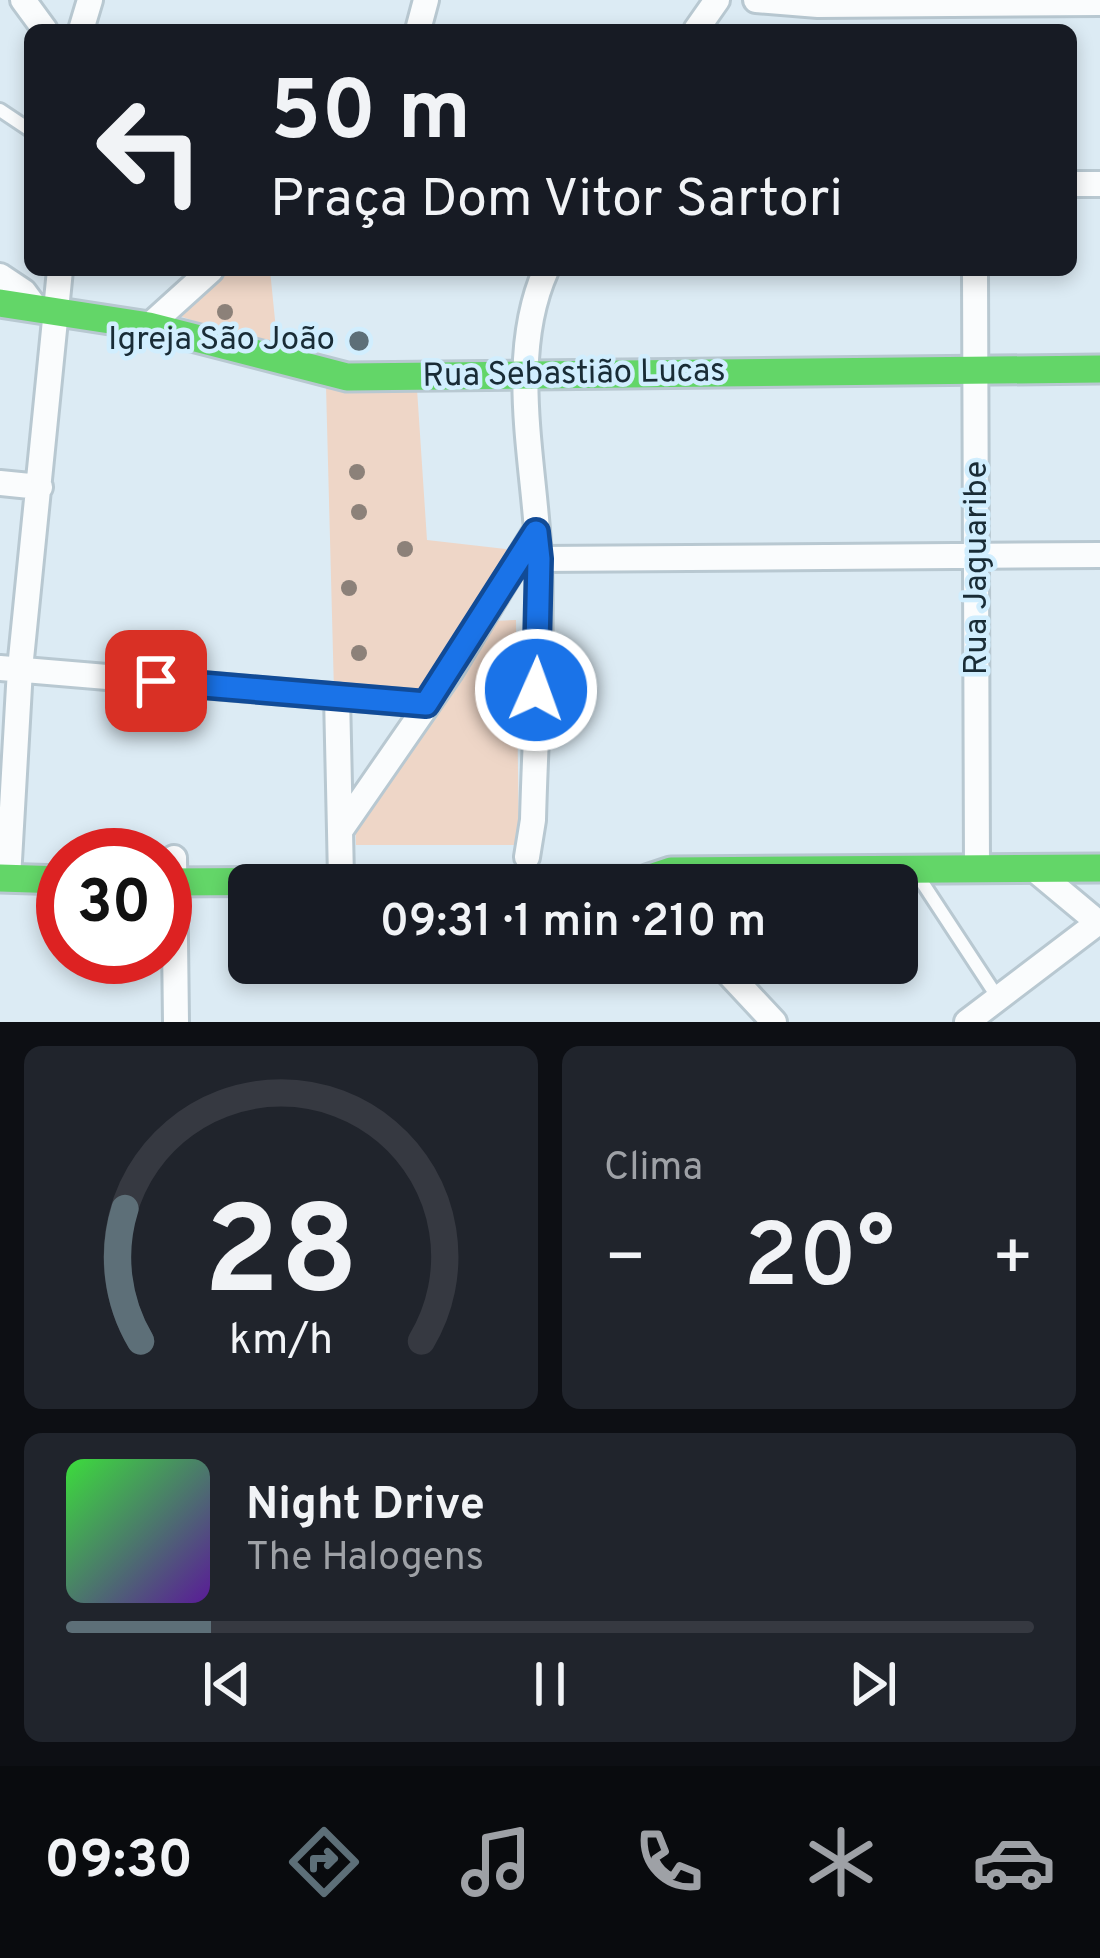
<!DOCTYPE html>
<html lang="pt">
<head>
<meta charset="utf-8">
<style>
  :root { --surface:#171b24; --page:#20242c; --text:#f1f3f6; --muted:#9ea1a6; --line:#363941; --accent:#5d6f78 }
  body { margin:0; font-family:Overpass,sans-serif; background:var(--page); color:var(--text); height:100vh; display:flex; flex-direction:column; font-size:45px; white-space:nowrap }
  * { box-sizing:border-box; margin:0 }
  p { font-size:39px; color:var(--muted) }
  .icon { flex:none; width:66px; height:66px; fill:none; stroke:currentColor; stroke-width:2; stroke-linecap:round; stroke-linejoin:round }
  .map { position:relative; height:1022px; overflow:hidden }
  .sheet { display:flex; flex-direction:column; gap:24px; padding:24px; background:#0d0f14; flex:1 }
  .sheet>* { flex:none }
  .hud { position:absolute; left:24px; top:24px; width:1053px; height:252px; border-radius:18px; box-shadow:0 6px 18px #0003; background:#171b24; color:var(--text); overflow:hidden }
  .speed { position:absolute; left:36px; top:828px; display:flex; gap:24px; font-size:60px; font-weight:700; text-align:center }
  .speed>* { display:grid; place-content:center; width:156px; height:156px; border-radius:50%; background:var(--surface); box-shadow:0 6px 18px #0003; line-height:1 }
  .speed .limit { border:18px solid #d22; background:#fff; color:#111 }
  .pin { position:absolute; display:grid; place-items:center; width:102px; height:102px; color:#fff; margin:-51px; border-radius:24px; box-shadow:0 6px 18px #0006 }
  .me { position:absolute; width:132px; margin:-66px; rotate:2deg; stroke-linejoin:round; filter:drop-shadow(0 0 9px #0008) }
  .turn { display:flex; align-items:center; gap:42px; height:252px; padding:0 48px; font-size:54px }
  .turn .icon { width:156px; height:156px; stroke-width:2.5 }
  .turn b { display:block; font-size:84px; line-height:102px }
  .big { font-size:90px; font-weight:600; line-height:1.1 }
  .sheet .tile { flex:1; display:flex; flex-direction:column; justify-content:center; gap:18px; min-width:0; padding:0 42px; border-radius:18px; background:var(--page) }
  .sheet .dial { align-items:center; gap:0 }
  .dial svg { height:312px; overflow:visible; fill:none; stroke:var(--line); stroke-width:7; stroke-linecap:round; text-anchor:middle }
  .dial text { fill:var(--text); stroke:none }
  .song { display:flex; align-items:center; gap:36px }
  .cover { width:144px; height:144px; border-radius:18px; background:linear-gradient(135deg,hsl(120 70% 55%),hsl(270 70% 35%)) }
  .played { height:12px; border-radius:6px; background:linear-gradient(90deg,var(--accent) 15%,var(--line) 15%) }
  .keys { display:flex; justify-content:space-around; direction:ltr }
  .heat { display:flex; justify-content:space-between; align-items:center; font-size:66px; direction:ltr }
  .sheet .tiles { flex:1; display:grid; gap:24px; grid-template-columns:1fr 1fr }
  .tile:last-child { grid-column:span 2 }
  .trip { position:absolute; left:228px; top:864px; width:690px; height:120px; border-radius:18px; background:var(--surface); box-shadow:0 6px 18px #0003; font-weight:600; line-height:120px; text-align:center }
  .tabs { display:flex; height:192px; justify-content:space-around; align-items:center; background:#090b0e; color:var(--muted) }
  .tabs .icon { width:84px; height:84px }
  .tabs .current { color:var(--accent) }
  .tabs b { font-size:54px; color:var(--text) }
  .map>svg:first-child { display:block }
</style>
</head>
<body>
<div class="map">
<svg width="1100" height="1022" viewBox="0 0 1100 1022">
  <rect width="100%" height="100%" fill="#dcebf4"/>
  <path fill="#eed6c7" d="M233,270H270L278,350L174,314Z
    M326,386L417,389L427,540L514,550L420,694L334,692Z
    M516,620L519,845H356L355,820L493,621Z"/>
  <g fill="none" stroke-linecap="round" stroke-linejoin="round">
    <defs>
      <path id="lane" d="M0,110L30,130
        M920,879L998,998"/>
      <path id="street" d="M23,0L45,30
        M756,0L818,5L1100,3
        M81,30L90,0
        M418,30L426,0
        M696,30L717,0
        M1071,184H1100
        M975,270L977,867
        M0,276L24,292L35,307
        M149,326L211,270
        M0,483L40,487
        M539,559L1100,555
        M0,668L426,704
        M337,696L340,831
        M527,857L533,820C535,735 542,648 539,562C536,468 506,359 546,270
        M174,858L176,1022
        M1034,869L1100,924
        M8,878L20,669L60,270
        M341,879L340,831L450,672L535,532
        M719,963L774,1022
        M967,1022L1100,921"/>
      <path id="fast" d="M0,303L149,326L347,377L1100,369
        M0,878L63,880
        M165,882L644,880L671,871L1100,868"/>
    </defs>
    <use href="#lane" stroke="#b8c8d1" stroke-width="18"/>
    <use href="#street" stroke="#b8c8d1" stroke-width="30"/>
    <use href="#fast" stroke="#b8c8d1" stroke-width="33"/>
    <use href="#lane" stroke="#fafcfd" stroke-width="12"/>
    <use href="#street" stroke="#fafcfd" stroke-width="24"/>
    <use href="#fast" stroke="#63d668" stroke-width="27"/>
  </g>
  <g fill="#8c8179">
    <circle cx="225" cy="312" r="8"/>
    <circle cx="357" cy="472" r="8"/>
    <circle cx="359" cy="512" r="8"/>
    <circle cx="405" cy="549" r="8"/>
    <circle cx="349" cy="588" r="8"/>
    <circle cx="359" cy="653" r="8"/>
  </g>
  <g fill="none" stroke-linecap="round" stroke-linejoin="round">
    <defs>
      <path id="route" d="M156,681L426,704L536,532L539,559L536,690"/>
    </defs>
    <use href="#route" stroke="#114b97" stroke-width="30"/>
    <use href="#route" stroke="#1a73e8" stroke-width="21"/>
  </g>
  <circle fill="#5d6f78" stroke="#d1eefe" stroke-width="4.5" cx="359" cy="341" r="12"/>
  <g text-anchor="middle" dominant-baseline="central" stroke-width="9" stroke-linejoin="round" paint-order="stroke">
    <g font-size="33" fill="#192c36" stroke="#d1eefe" text-anchor="end">
      <text x="335" y="341">Igreja São João</text>
    </g>
    <g font-size="33" fill="#192c36" stroke="#d1eefe">
      <text transform="translate(574 375) rotate(-1)">Rua Sebastião Lucas</text>
      <text transform="translate(978 568) rotate(-90)">Rua Jaguaribe</text>
    </g>
  </g>
</svg>
<div class="speed"><div class="limit">30</div></div>
<div class="pin" style="left:156px;top:681px;background:#d93025"><svg class="icon" aria-label="arrive" viewBox="0 0 24 24"><path d="M6 21V4h12l-3 4 3 4H6"/></svg></div>
<svg class="me" style="left:536px;top:690px" viewBox="-20 -20 40 40"><circle r="17" fill="#1a73e8" stroke="#fff" stroke-width="3"/><path d="M0-11L8 9 0 5-8 9z" fill="#fff"/></svg>
<div class="trip">09:31 · 1 min · 210 m</div>
<div class="hud">
<div class="turn"><svg class="icon" aria-label="left" viewBox="0 0 24 24"><path d="M17 20v-9H6M10 6l-5 5 5 5"/></svg><div><b>50 m</b>Praça Dom Vitor Sartori</div></div>
</div>
</div>
<section class="sheet">
<div class="tiles">
<div class="tile dial"><svg viewBox="0 0 100 80">
<path d="M14 69A42 42 0 1 1 86 69"/>
<path d="M14 69A42 42 0 0 1 10 35" stroke="#5d6f78"/>
<text x="50" y="56" font-size="32" font-weight="700">28</text>
<text x="50" y="72" font-size="11">km/h</text>
</svg></div>
<div class="tile"><p>Clima</p>
<div class="heat"><a>−</a><b class="big">20°</b><a>+</a></div>
</div>
<div class="tile">
<div class="song"><i class="cover"></i><div><b>Night Drive</b><p>The Halogens</p></div></div>
<div class="played"></div>
<div class="keys"><svg class="icon" aria-label="previous" viewBox="0 0 24 24"><path d="M18 5L8 12l10 7zM5 5v14"/></svg><svg class="icon" aria-label="pause" viewBox="0 0 24 24"><path d="M8 5v14M16 5v14"/></svg><svg class="icon" aria-label="next" viewBox="0 0 24 24"><path d="M6 5l10 7-10 7zM19 5v14"/></svg></div>
</div>
</div>
</section>
<nav class="tabs">
<b>09:30</b>
<svg class="icon current" aria-label="directions" viewBox="0 0 24 24"><path d="M12 3l9 9-9 9-9-9zM9 14v-3h6M13 9l2 2-2 2"/></svg>
<svg class="icon" aria-label="music" viewBox="0 0 24 24"><path d="M9 18V5l10-2v13"/><circle cx="6" cy="18" r="3"/><circle cx="16" cy="16" r="3"/></svg>
<svg class="icon" aria-label="phone" viewBox="0 0 24 24"><path d="M5 4h4l2 5-3 2q2 4 5 5l2-3 5 2v4C11 20 4 13 5 4z"/></svg>
<svg class="icon" aria-label="climate" viewBox="0 0 24 24"><path d="M12 3v18M4 7l16 10M4 17L20 7"/></svg>
<svg class="icon" aria-label="car" viewBox="0 0 24 24"><path d="M5 17H2v-5l4-1 3-4h7l3 4 3 1v5h-3M9 17h6M6 11h13"/><circle cx="7" cy="17" r="2"/><circle cx="17" cy="17" r="2"/></svg>
</nav>
</body>
</html>
